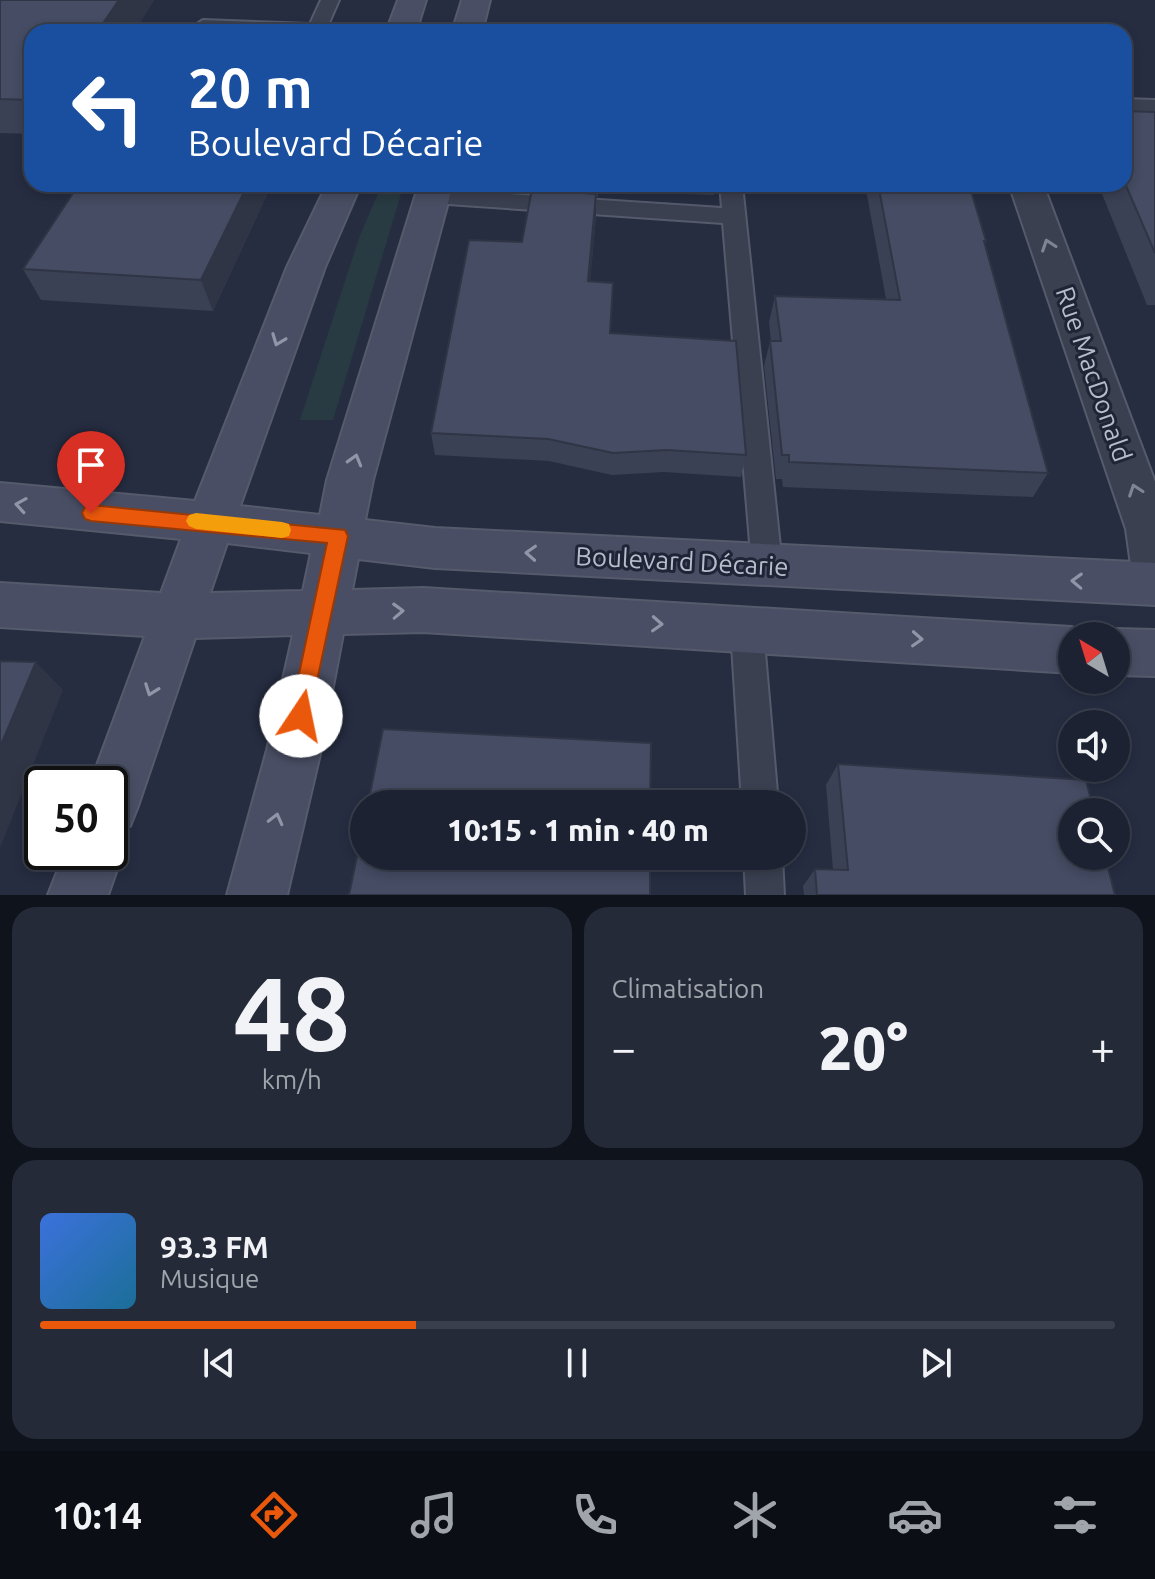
<!DOCTYPE html>
<html lang="fr">
<head>
<meta charset="utf-8">
<style>
  :root { --surface:#1c2231; --page:#252a39; --text:#f1f3f6; --muted:#a0a4ab; --line:#3a3f4d; --accent:#ea580c }
  body { margin:0; font-family:Ubuntu,sans-serif; background:var(--page); color:var(--text); height:100vh; display:flex; flex-direction:column; font-size:30px; white-space:nowrap }
  * { box-sizing:border-box; margin:0 }
  p { font-size:26px; color:var(--muted) }
  .icon { flex:none; width:44px; height:44px; fill:none; stroke:currentColor; stroke-width:2; stroke-linecap:round; stroke-linejoin:round }
  .map { position:relative; height:895px; overflow:hidden }
  .sheet { display:flex; flex-direction:column; gap:12px; padding:12px; background:#0f131b; flex:1 }
  .sheet>* { flex:none }
  .banner { position:absolute; left:24px; top:24px; width:1108px; height:168px; border-radius:24px; box-shadow:0 4px 12px #0003,0 0 0 2px var(--line); background:#1a4fa0; color:#fff; overflow:hidden }
  .needle { width:52px; rotate:322deg }
  .controls { position:absolute; left:1058px; top:622px; display:grid; gap:16px }
  .controls a { display:grid; place-items:center; width:72px; height:72px; border-radius:50%; background:var(--surface); box-shadow:0 4px 12px #0003,0 0 0 2px var(--line); font-size:40px }
  .speed { position:absolute; left:24px; top:766px; display:flex; gap:16px; font-size:40px; font-weight:700; text-align:center }
  .speed>* { display:grid; place-content:center; width:104px; height:104px; border-radius:50%; background:var(--surface); box-shadow:0 4px 12px #0003,0 0 0 2px var(--line); line-height:1 }
  .speed .limit { border:4px solid #111; border-radius:12px; background:#fff; color:#111 }
  .pin { position:absolute; display:grid; place-items:center; width:68px; height:68px; color:#fff; margin:-82px -34px; border-radius:50% 50% 50% 0; rotate:-45deg; box-shadow:0 0 8px #0007 }
  .pin .icon { rotate:45deg }
  .me { position:absolute; width:88px; margin:-44px; rotate:11deg; stroke-linejoin:round; filter:drop-shadow(0 0 6px #0008) }
  .turn { display:flex; align-items:center; gap:28px; height:168px; padding:0 32px; font-size:36px }
  .turn .icon { width:104px; height:104px; stroke-width:2.5 }
  .turn b { display:block; font-size:56px; line-height:68px }
  .big { font-size:60px; font-weight:800; line-height:1.1 }
  .sheet .tile { flex:1; display:flex; flex-direction:column; justify-content:center; gap:12px; min-width:0; padding:0 28px; border-radius:24px; background:var(--page) }
  .sheet .dial { align-items:center; gap:0 }
  .dial b { font-size:104px; line-height:1 }
  .song { display:flex; align-items:center; gap:24px }
  .cover { width:96px; height:96px; border-radius:12px; background:linear-gradient(135deg,hsl(220 70% 55%),hsl(200 70% 35%)) }
  .played { height:8px; border-radius:4px; background:linear-gradient(90deg,var(--accent) 35%,var(--line) 35%) }
  .keys { display:flex; justify-content:space-around; direction:ltr }
  .heat { display:flex; justify-content:space-between; align-items:center; font-size:44px; direction:ltr }
  .sheet .tiles { flex:1; display:grid; gap:12px; grid-template-columns:1fr 1fr }
  .tile:last-child { grid-column:span 2 }
  .trip { position:absolute; left:350px; top:790px; width:456px; height:80px; border-radius:40px; background:var(--surface); box-shadow:0 4px 12px #0003,0 0 0 2px var(--line); font-weight:800; line-height:80px; text-align:center }
  .dock { display:flex; height:128px; justify-content:space-around; align-items:center; background:#0b0e14; color:var(--muted) }
  .dock .icon { width:56px; height:56px }
  .dock .selected { color:var(--accent) }
  .dock b { font-size:36px; color:var(--text) }
  .map>svg:first-child { display:block }
</style>
</head>
<body>
<div class="map">
<svg width="1155" height="895" viewBox="0 0 1155 895">
  <rect width="100%" height="100%" fill="#262d41"/>
  <path fill="#283b42" d="M382,184H404L333,420H300L359,238Z"/>
  <g fill="none" stroke-linecap="round" stroke-linejoin="round">
    <defs>
      <path id="lane" d="M321,0H339L325,32H203L194,26L203,20L310,24Z
        M720,184H742L782,566L778,575L767,579L756,575L752,566L723,223L433,203L425,201L422,196L425,191L433,189L722,208Z
        M747,615L758,619L763,629L778,804H742L731,629L736,619Z
        M744,856H782L784,895H746Z"/>
      <path id="street" d="M1124,99L1155,100V120L1124,119Z
        M1009,184H1043L1155,482V586L1138,580L1131,565L1126,529Z"/>
      <path id="secondary" d="M398,0H426L416,32H386Z
        M462,0H490L482,32H452Z
        M327,184H361L325,267L240,506L320,515L327,480L419,184H453L373,480L365,520L435,528L1155,563V605L435,568L358,559L352,590L423,588L1072,627L1091,636H1072V673L423,632L343,634L321,750L287,895H227L267,750L293,635L195,638L138,806L130,826L115,832L123,852L108,895H48L65,852H110V784H90L145,636L0,627V583L161,593L181,539L0,521V483L195,501L287,267ZM227,543L311,553L303,591L210,593Z
        M1116,629L1155,630V676L1116,675V636H1098Z"/>
    </defs>
    <use href="#lane" stroke="#555b6b" stroke-width="4"/>
    <use href="#street" stroke="#555b6b" stroke-width="4"/>
    <use href="#secondary" stroke="#555b6b" stroke-width="4"/>
    <use href="#lane" fill="#3b4051" fill-rule="evenodd"/>
    <use href="#street" fill="#3b4051" fill-rule="evenodd"/>
    <use href="#secondary" fill="#494e64" fill-rule="evenodd"/>
  </g>
  <path fill="#3b4155" d="M0,0H154L134,32H32V134L0,133Z
    M1124,111L1155,112V305H1147L1098,184H1124Z
    M79,184H272L213,311L41,300L23,269Z
    M536,184H716L714,195L598,191V197H596V217L590,281L611,333L746,455L741,477L664,472L612,475L549,461L435,455L431,433L522,242L536,190Z
    M865,184H969L986,241L985,245L1048,473L1033,497L783,487L782,479H776L764,366L770,341H771L769,322L775,296L886,299Z
    M838,764L1115,895H804L803,886L815,869L833,870L826,785Z"/>
  <path fill="#303545" d="M119,0H154L134,32H97Z
    M248,184H272L213,311L201,280Z
    M596,194V217L588,305V281Z
    M36,662L63,690L0,848V747Z"/>
  <path fill="#454c63" stroke="#303545" stroke-width="2" d="M0,0H119L97,32H32V100L0,99Z
    M1124,111L1155,112V253L1124,181Z
    M79,184H248L201,280L23,269Z
    M878,184H969L986,241H984L1048,473L789,462V455H782L770,341H781L775,296L900,300Z
    M532,189L596,194L588,281L613,283L610,333L736,341L746,455L667,450L613,453L548,439L431,433L469,240L522,242Z
    M0,661L36,662L0,747Z
    M383,729L651,743L650,804H368Z
    M838,764L1086,780L1094,812H1072V856H1105L1115,895H817L815,869L848,870Z
    M364,823V856H650V895H349Z"/>
  <defs><path id="oneway-chevron" d="M-2-3.5L2.5 0L-2 3.5" fill="none" stroke-width="1.6" stroke-linecap="round" stroke-linejoin="round" transform="scale(2)"/></defs>
  <g stroke="#7f8494">
    <use href="#oneway-chevron" transform="translate(1048 245) rotate(-109)"/>
    <use href="#oneway-chevron" transform="translate(1135 490) rotate(-109)"/>
  </g>
  <g stroke="#9095a7">
    <use href="#oneway-chevron" transform="translate(278 340) rotate(111)"/>
    <use href="#oneway-chevron" transform="translate(355 460) rotate(-74)"/>
    <use href="#oneway-chevron" transform="translate(21 505) rotate(-171)"/>
    <use href="#oneway-chevron" transform="translate(531 553) rotate(-177)"/>
    <use href="#oneway-chevron" transform="translate(1077 581) rotate(-178)"/>
    <use href="#oneway-chevron" transform="translate(398 611) rotate(-2)"/>
    <use href="#oneway-chevron" transform="translate(657 624) rotate(3)"/>
    <use href="#oneway-chevron" transform="translate(917 639) rotate(3)"/>
    <use href="#oneway-chevron" transform="translate(151 690) rotate(110)"/>
    <use href="#oneway-chevron" transform="translate(276 819) rotate(-76)"/>
  </g>
  <path fill="#ea580c" stroke="#983908" stroke-width="2" d="M91,505L345,530L348,536L308,723L301,726L293,723L290,716L327,543L91,521L85,519L82,513L85,507Z"/>
  <path fill="#f59e0b" d="M196,513L282,522L289,524L291,530L289,536L282,538L196,529L189,526L186,521L189,515Z"/>
  <g text-anchor="middle" dominant-baseline="central" stroke-width="6" stroke-linejoin="round" paint-order="stroke">
    <g font-size="26" fill="#b7bbcb" stroke="#1f2536">
      <text transform="translate(1094 374) rotate(71)">Rue MacDonald</text>
      <text transform="translate(682 561) rotate(3)">Boulevard Décarie</text>
    </g>
  </g>
</svg>
<div class="controls">
<a><svg class="needle" viewBox="-14 -14 28 28"><path d="M0-13l5 13h-10z" fill="#e53935"/><path d="M0 13l5-13h-10z" fill="#a0a4ab"/></svg></a>
<a><svg class="icon" aria-label="sound" viewBox="0 0 24 24"><path d="M4 9h4l5-4v14l-5-4H4zM17 9q2 3 0 6"/></svg></a>
<a><svg class="icon" aria-label="search" viewBox="0 0 24 24"><circle cx="10" cy="10" r="6"/><path d="M15 15l6 6"/></svg></a>
</div>
<div class="speed"><div class="limit">50</div></div>
<div class="pin" style="left:91px;top:513px;background:#d93025"><svg class="icon" aria-label="arrive" viewBox="0 0 24 24"><path d="M6 21V4h12l-3 4 3 4H6"/></svg></div>
<svg class="me" style="left:301px;top:716px" viewBox="-20 -20 40 40"><circle r="19" fill="#fff"/><path d="M0-13L10 11 0 6-10 11z" fill="#ea580c"/></svg>
<div class="trip">10:15 · 1 min · 40 m</div>
<div class="banner">
<div class="turn"><svg class="icon" aria-label="left" viewBox="0 0 24 24"><path d="M17 20v-9H6M10 6l-5 5 5 5"/></svg><div><b>20 m</b>Boulevard Décarie</div></div>
</div>
</div>
<section class="sheet">
<div class="tiles">
<div class="tile dial"><b>48</b><p>km/h</p></div>
<div class="tile"><p>Climatisation</p>
<div class="heat"><a>−</a><b class="big">20°</b><a>+</a></div>
</div>
<div class="tile">
<div class="song"><i class="cover"></i><div><b>93.3 FM</b><p>Musique</p></div></div>
<div class="played"></div>
<div class="keys"><svg class="icon" aria-label="previous" viewBox="0 0 24 24"><path d="M18 5L8 12l10 7zM5 5v14"/></svg><svg class="icon" aria-label="pause" viewBox="0 0 24 24"><path d="M8 5v14M16 5v14"/></svg><svg class="icon" aria-label="next" viewBox="0 0 24 24"><path d="M6 5l10 7-10 7zM19 5v14"/></svg></div>
</div>
</div>
</section>
<nav class="dock">
<b>10:14</b>
<svg class="icon selected" aria-label="directions" viewBox="0 0 24 24"><path d="M12 3l9 9-9 9-9-9zM9 14v-3h6M13 9l2 2-2 2"/></svg>
<svg class="icon" aria-label="music" viewBox="0 0 24 24"><path d="M9 18V5l10-2v13"/><circle cx="6" cy="18" r="3"/><circle cx="16" cy="16" r="3"/></svg>
<svg class="icon" aria-label="phone" viewBox="0 0 24 24"><path d="M5 4h4l2 5-3 2q2 4 5 5l2-3 5 2v4C11 20 4 13 5 4z"/></svg>
<svg class="icon" aria-label="climate" viewBox="0 0 24 24"><path d="M12 3v18M4 7l16 10M4 17L20 7"/></svg>
<svg class="icon" aria-label="car" viewBox="0 0 24 24"><path d="M5 17H2v-5l4-1 3-4h7l3 4 3 1v5h-3M9 17h6M6 11h13"/><circle cx="7" cy="17" r="2"/><circle cx="17" cy="17" r="2"/></svg>
<svg class="icon" aria-label="filters" viewBox="0 0 24 24"><path d="M4 7h16M4 17h16"/><circle cx="9" cy="7" r="2"/><circle cx="15" cy="17" r="2"/></svg>
</nav>
</body>
</html>
